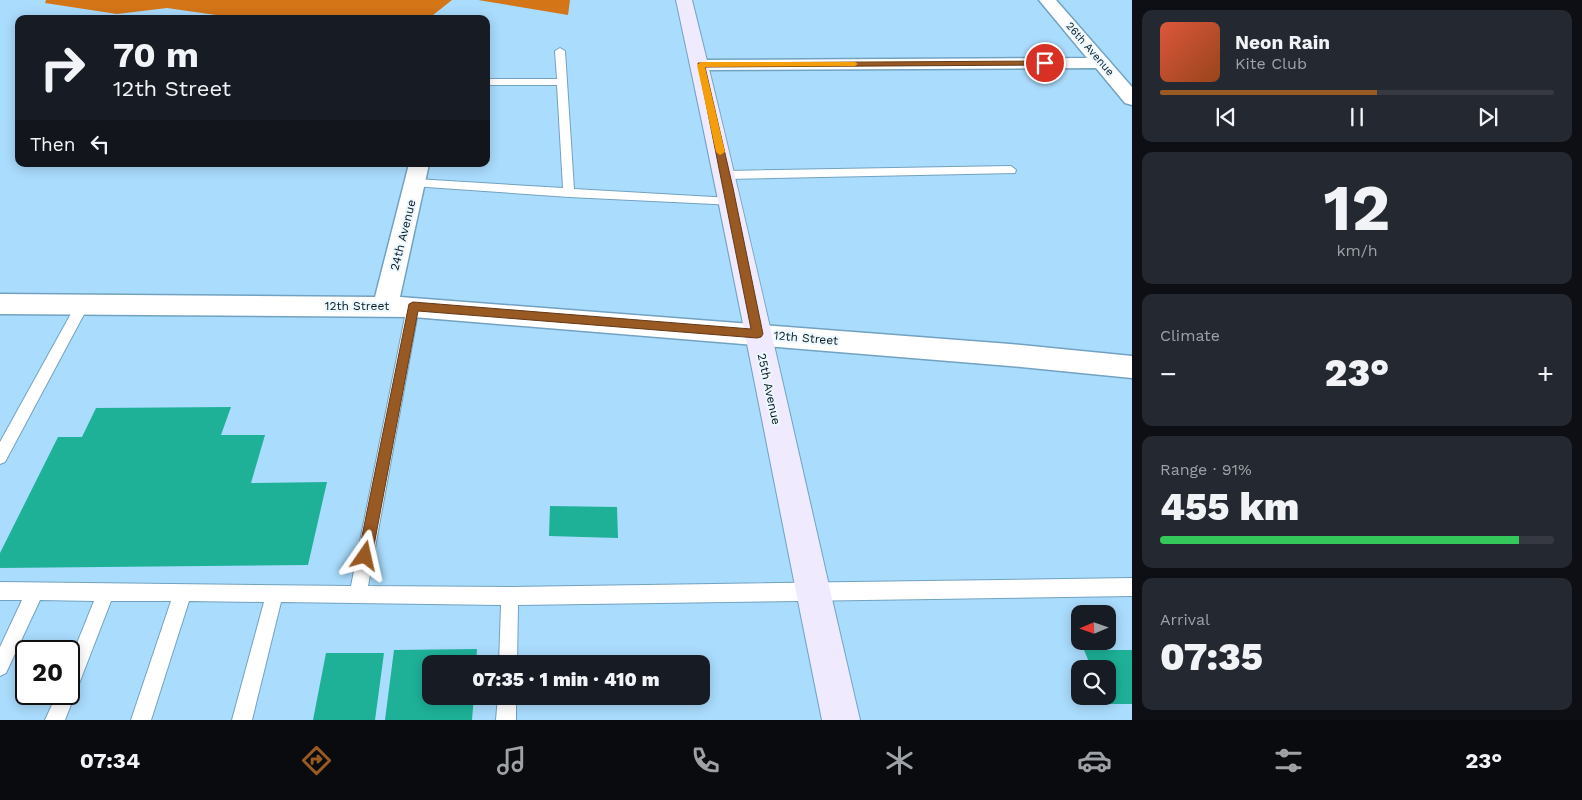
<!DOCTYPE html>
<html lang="en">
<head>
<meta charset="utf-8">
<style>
  :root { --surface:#171b24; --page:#242831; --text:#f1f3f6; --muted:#9ea1a6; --line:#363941; --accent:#995923 }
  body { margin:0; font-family:"Work Sans",sans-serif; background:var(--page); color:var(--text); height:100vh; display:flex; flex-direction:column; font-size:19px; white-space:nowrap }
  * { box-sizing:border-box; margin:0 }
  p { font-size:16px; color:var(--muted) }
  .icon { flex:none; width:28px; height:28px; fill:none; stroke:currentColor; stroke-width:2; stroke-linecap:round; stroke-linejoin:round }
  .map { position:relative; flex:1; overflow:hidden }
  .sheet { display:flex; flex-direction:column; gap:10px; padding:10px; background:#0d0f14; width:450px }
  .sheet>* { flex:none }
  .hud { position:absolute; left:15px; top:15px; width:475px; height:152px; border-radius:10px; box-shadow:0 2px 12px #0003; background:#171b24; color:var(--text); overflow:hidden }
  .needle { width:32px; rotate:268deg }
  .fabs { position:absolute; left:1071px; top:605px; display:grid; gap:10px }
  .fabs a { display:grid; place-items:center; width:45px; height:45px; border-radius:10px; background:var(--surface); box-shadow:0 2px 12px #0003; font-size:25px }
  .speed { position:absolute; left:15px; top:640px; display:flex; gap:10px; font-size:25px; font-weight:700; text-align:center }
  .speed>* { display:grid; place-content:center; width:65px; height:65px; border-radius:50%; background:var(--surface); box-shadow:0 2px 12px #0003; line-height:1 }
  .speed .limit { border:2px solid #111; border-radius:8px; background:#fff; color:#111 }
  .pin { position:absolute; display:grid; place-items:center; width:42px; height:42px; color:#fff; margin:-21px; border:2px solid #fff; border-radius:50%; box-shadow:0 1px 5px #0007 }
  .me { position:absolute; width:55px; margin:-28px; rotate:11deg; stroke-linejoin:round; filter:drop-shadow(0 0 4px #0008) }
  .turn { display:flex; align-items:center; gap:18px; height:105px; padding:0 15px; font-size:22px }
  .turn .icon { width:65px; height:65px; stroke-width:2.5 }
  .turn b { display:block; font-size:35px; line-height:42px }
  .then { display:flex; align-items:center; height:48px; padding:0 15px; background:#0003; gap:10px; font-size:19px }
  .big { font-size:38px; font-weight:800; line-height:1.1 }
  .sheet .widget { flex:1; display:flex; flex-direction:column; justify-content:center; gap:8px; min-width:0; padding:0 18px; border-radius:10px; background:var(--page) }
  .sheet .dial { align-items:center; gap:0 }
  .dial b { font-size:65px; line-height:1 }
  .song { display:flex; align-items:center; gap:15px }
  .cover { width:60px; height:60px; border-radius:8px; background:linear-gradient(135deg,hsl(10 70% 55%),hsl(20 70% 35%)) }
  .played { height:5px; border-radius:2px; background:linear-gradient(90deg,var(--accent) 55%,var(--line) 55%) }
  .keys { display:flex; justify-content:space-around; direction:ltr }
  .heat { display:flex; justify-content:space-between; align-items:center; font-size:28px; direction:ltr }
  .charge { height:8px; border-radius:4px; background:linear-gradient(90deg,#34c759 91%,var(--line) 0) }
  .trip { position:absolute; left:422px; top:655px; width:288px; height:50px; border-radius:10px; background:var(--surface); box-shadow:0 2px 12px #0003; font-weight:800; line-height:50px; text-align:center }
  .tab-bar { display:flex; height:80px; justify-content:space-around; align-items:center; background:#090b0e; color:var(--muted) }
  .tab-bar .icon { width:35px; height:35px }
  .tab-bar .on { color:var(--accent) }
  .tab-bar b { font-size:22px; color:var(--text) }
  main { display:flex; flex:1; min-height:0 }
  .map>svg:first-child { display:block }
</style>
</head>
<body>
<main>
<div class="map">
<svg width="1132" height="720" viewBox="0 0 1132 720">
  <rect width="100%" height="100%" fill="#aadcfd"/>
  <path fill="#d47518" d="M46,0H452L428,19H244L167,8L117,14L45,3Z
    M478,0H570L568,15Z"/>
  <path fill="#1eb198" d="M231,407L221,435H265L251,483L327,482L308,565L0,568V553L58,437H82L96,408Z
    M550,506L617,507L618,538L549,536Z
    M477,649L476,664H431V696H474L472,720H385L394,650Z
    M1084,650H1132V704H1107L1104,696H1108V669H1092Z
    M326,653H384L375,720H313Z"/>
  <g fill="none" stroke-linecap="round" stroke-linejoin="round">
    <defs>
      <path id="lane" d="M560,48L565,51L574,189L731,198L735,199L737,202L735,205L569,197L412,186L410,183L412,180L416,179L563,188L557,85H486V79H557L555,51Z
        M1011,166L1016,170L1015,173L725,179L720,175L725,171Z
        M83,300L88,301L89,305L5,462L0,464V442L78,301Z
        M413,302L418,303L419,307L368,586L510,587L1132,578V596L518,605L517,664H499L501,605L281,602L252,720H232L264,602L189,601L151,720H131L171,601H111L65,720H45L57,694H69V663L94,601L40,600L6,673L0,676V647L22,600H0V582L351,586L407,307L408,303Z
        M498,696H516V720H496Z"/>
      <path id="street" d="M1039,0H1056L1132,87V105L1125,103L1096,68L701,70L695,69L692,65L695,61L701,60L1087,58Z
        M409,164H429L400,297L1010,344L1132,356V378L1010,366L413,317L0,314V294L375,297Z"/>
      <path id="secondary" d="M676,0H692C752,239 804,480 860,720H822C773,480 728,239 676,0Z"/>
    </defs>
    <use href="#lane" stroke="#72a2c1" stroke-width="2"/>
    <use href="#street" stroke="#72a2c1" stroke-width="3"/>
    <use href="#secondary" stroke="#72a2c1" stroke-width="2"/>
    <use href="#lane" fill="#fff" fill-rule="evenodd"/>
    <use href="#street" fill="#fff" fill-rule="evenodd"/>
    <use href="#secondary" fill="#efeafd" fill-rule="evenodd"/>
  </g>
  <path fill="#995923" stroke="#633a17" d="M1045,61L1047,62V65L705,67L733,188L763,334L761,337L757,338L418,311L372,556L370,561L365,563L360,561L358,556L409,304L413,302L751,329L698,63Z"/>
  <path fill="#f59e0b" d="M701,62H855L858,64L855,66L705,67L725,152L720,155L716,152L697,65Z"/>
  <g text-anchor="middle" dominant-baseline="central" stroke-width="4" stroke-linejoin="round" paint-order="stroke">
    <g font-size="11" fill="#061a25" stroke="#edf7fe">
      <text transform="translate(1090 49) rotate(49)">26th Avenue</text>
    </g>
    <g font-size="12" fill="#061a25" stroke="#edf7fe">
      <text transform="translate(403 235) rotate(-76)">24th Avenue</text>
      <text x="357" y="306">12th Street</text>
      <text transform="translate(806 338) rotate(5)">12th Street</text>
      <text transform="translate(769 389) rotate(78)">25th Avenue</text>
    </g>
  </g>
</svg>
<div class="fabs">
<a><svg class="needle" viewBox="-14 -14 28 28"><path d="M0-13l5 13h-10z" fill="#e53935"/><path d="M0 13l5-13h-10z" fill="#9ea1a6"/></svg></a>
<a><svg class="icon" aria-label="search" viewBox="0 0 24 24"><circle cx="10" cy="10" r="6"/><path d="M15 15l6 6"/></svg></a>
</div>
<div class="speed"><div class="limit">20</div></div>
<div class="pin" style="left:1045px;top:63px;background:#d93025"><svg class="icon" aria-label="arrive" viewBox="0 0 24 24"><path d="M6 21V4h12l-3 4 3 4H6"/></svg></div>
<svg class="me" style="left:365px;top:556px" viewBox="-20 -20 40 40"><path d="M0-17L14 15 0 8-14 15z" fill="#995923" stroke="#fff" stroke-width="4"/></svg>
<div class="trip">07:35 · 1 min · 410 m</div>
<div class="hud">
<div class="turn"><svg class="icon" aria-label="right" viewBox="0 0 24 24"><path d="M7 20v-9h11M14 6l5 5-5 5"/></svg><div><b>70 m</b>12th Street</div></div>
<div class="then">Then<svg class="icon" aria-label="left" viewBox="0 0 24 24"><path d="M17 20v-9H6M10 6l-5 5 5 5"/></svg></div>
</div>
</div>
<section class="sheet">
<div class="widget">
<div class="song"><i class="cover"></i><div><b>Neon Rain</b><p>Kite Club</p></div></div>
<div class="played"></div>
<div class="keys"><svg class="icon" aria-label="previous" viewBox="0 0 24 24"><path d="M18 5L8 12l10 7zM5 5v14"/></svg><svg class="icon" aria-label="pause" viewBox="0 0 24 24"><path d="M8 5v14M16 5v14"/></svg><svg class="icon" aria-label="next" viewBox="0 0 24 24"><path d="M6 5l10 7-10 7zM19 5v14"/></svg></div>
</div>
<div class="widget dial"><b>12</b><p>km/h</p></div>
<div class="widget"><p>Climate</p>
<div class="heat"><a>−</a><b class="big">23°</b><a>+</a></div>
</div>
<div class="widget"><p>Range · 91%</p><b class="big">455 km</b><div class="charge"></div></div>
<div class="widget"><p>Arrival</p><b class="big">07:35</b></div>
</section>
</main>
<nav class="tab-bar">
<b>07:34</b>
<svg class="icon on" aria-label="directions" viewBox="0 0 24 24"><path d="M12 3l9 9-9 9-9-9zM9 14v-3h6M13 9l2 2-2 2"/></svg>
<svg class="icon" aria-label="music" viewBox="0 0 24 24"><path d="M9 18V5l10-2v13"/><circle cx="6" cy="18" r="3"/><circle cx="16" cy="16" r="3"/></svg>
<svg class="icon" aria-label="phone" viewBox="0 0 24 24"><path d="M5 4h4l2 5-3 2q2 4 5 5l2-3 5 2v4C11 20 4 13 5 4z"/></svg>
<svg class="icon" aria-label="climate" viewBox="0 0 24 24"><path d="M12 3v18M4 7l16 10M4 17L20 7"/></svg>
<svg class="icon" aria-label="car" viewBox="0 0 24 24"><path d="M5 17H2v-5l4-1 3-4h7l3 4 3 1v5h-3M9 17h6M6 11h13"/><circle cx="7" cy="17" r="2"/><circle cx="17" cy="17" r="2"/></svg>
<svg class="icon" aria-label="filters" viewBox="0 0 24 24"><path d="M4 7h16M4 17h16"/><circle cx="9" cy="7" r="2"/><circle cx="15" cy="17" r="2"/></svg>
<b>23°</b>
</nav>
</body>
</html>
